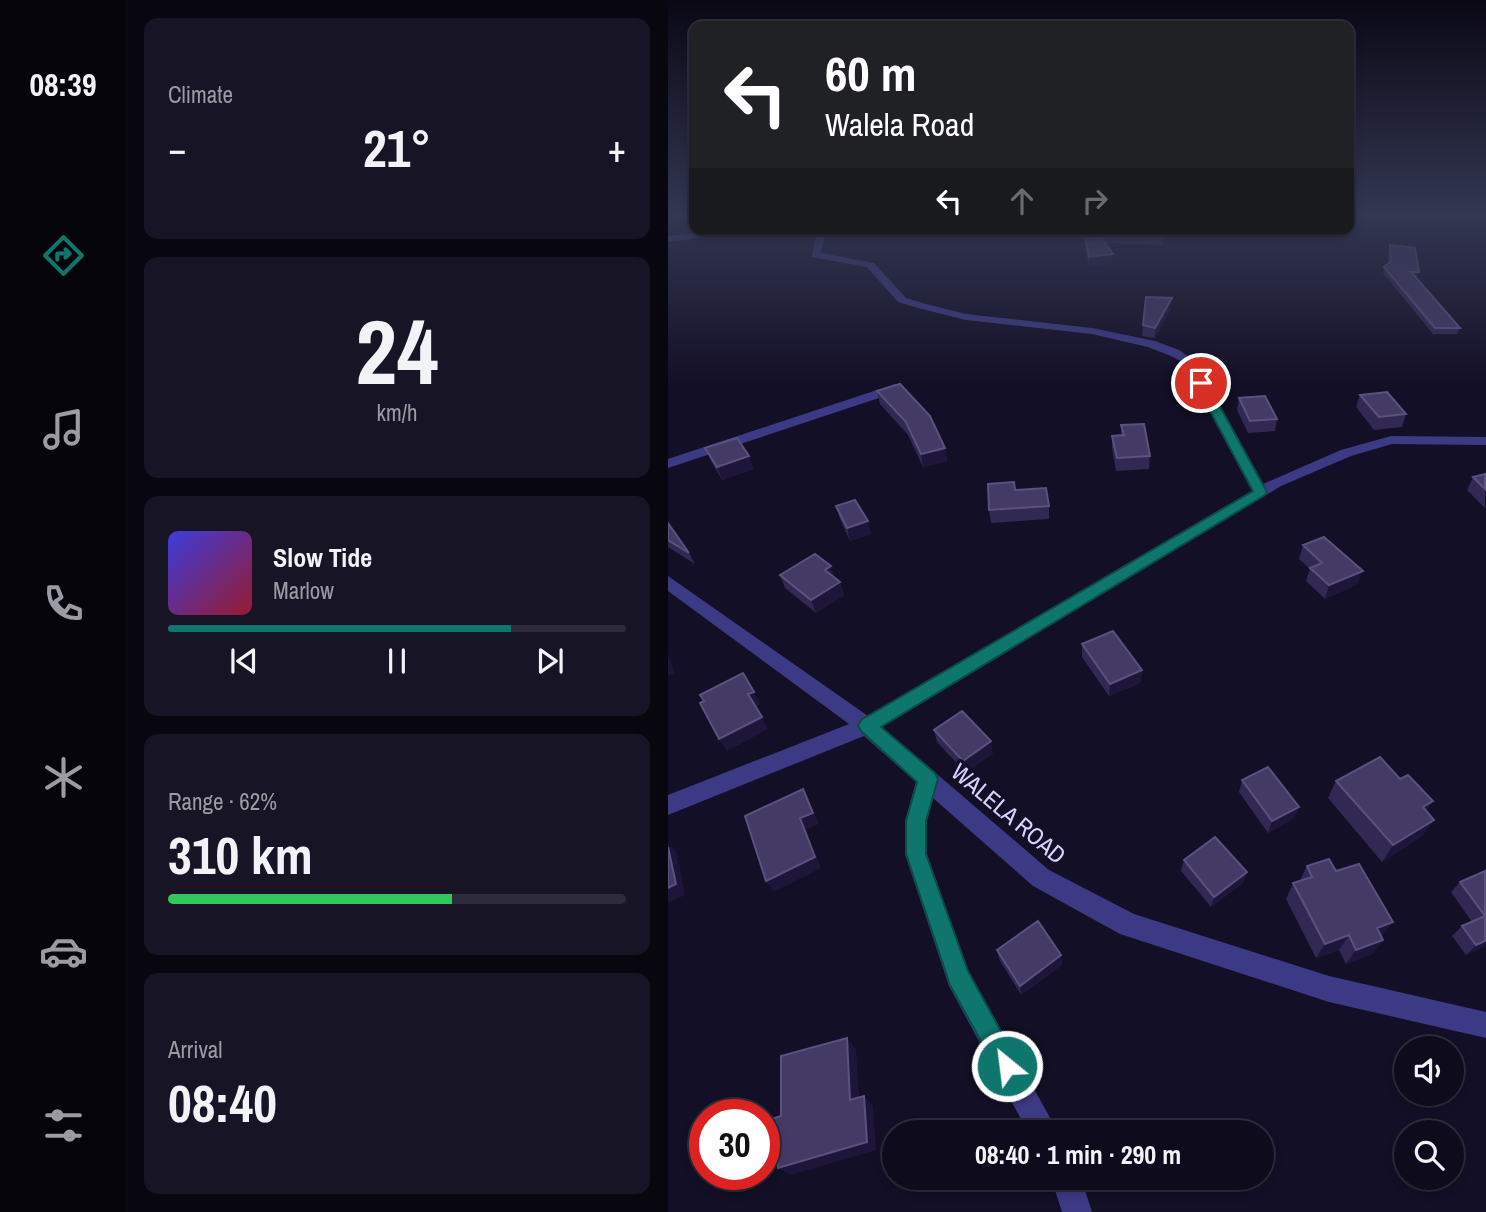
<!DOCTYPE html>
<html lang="en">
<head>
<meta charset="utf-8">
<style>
  :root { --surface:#0e0b1c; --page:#171425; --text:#f1f3f6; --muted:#9b9ba3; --line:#2e2b3b; --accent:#0f766e }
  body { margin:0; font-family:"Archivo Narrow",sans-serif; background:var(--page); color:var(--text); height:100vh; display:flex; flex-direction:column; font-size:26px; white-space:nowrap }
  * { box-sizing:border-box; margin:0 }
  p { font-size:23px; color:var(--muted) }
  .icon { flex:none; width:38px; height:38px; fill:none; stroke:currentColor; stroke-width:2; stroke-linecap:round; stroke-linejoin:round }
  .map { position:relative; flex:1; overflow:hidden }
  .side { display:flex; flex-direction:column; gap:18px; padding:18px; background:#08060f; width:542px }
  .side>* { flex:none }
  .banner { position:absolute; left:21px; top:21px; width:665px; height:214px; border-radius:14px; box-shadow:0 4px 10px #0003,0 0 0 2px var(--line); background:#202124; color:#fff; overflow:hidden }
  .buttons { position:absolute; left:726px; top:1036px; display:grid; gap:14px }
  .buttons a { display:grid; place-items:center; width:70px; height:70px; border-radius:50%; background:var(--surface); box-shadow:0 4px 10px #0003,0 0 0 2px var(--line); font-size:35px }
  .speed { position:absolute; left:21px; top:1099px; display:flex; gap:14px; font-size:35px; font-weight:700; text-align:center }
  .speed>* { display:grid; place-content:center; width:91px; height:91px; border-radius:50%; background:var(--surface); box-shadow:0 4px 10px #0003,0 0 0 2px var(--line); line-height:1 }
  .speed .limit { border:10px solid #d22; background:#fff; color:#111 }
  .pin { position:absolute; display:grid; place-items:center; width:60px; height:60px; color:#fff; margin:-30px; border:4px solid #fff; border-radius:50%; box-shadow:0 2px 7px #0007 }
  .me { position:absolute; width:77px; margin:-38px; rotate:331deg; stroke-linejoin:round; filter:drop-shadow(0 0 5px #0008) }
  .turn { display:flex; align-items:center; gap:24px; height:147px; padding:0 21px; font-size:32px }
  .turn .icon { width:91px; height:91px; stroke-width:2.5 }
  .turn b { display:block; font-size:49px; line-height:60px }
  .lanes { display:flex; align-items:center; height:66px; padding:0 21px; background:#0003; justify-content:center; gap:35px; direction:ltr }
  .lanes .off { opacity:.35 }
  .big { font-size:52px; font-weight:700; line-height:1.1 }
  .side .card { flex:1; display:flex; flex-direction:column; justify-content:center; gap:10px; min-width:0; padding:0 24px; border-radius:14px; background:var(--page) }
  .side .dial { align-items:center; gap:0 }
  .dial b { font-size:91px; line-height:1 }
  .song { display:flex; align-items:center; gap:21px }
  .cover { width:84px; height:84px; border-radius:10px; background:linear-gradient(135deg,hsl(240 70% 55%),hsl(350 70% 35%)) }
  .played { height:7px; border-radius:4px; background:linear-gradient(90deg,var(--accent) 75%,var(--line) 75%) }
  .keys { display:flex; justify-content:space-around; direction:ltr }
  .heat { display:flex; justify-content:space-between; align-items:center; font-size:38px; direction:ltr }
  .charge { height:10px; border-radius:5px; background:linear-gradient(90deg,#34c759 62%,var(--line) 0) }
  .trip { position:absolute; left:214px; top:1120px; width:392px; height:70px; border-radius:35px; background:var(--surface); box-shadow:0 4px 10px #0003,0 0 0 2px var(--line); font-weight:700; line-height:70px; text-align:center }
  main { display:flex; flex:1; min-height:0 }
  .tab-bar { display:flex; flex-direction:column; width:126px; justify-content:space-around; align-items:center; background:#06040b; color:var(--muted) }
  .tab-bar .icon { width:49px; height:49px }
  .tab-bar .selected { color:var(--accent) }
  .tab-bar b { font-size:32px; color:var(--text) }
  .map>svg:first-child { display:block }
</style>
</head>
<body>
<main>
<nav class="tab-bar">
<b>08:39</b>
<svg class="icon selected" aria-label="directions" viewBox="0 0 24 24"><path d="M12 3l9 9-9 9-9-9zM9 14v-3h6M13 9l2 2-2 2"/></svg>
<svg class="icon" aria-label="music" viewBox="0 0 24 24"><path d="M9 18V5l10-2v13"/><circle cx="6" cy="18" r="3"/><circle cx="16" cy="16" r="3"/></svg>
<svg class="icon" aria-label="phone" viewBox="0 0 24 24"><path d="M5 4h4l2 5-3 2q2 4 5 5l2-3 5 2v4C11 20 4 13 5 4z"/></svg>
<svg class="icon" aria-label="climate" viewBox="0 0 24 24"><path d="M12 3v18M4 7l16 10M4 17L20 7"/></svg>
<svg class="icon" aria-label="car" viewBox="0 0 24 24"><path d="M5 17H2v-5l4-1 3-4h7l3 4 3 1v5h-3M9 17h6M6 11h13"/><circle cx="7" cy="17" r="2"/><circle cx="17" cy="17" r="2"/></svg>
<svg class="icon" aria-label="filters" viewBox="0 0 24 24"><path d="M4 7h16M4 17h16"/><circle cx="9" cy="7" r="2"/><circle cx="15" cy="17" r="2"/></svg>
</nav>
<section class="side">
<div class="card"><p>Climate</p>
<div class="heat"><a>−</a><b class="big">21°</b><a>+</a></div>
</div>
<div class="card dial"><b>24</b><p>km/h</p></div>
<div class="card">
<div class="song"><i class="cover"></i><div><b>Slow Tide</b><p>Marlow</p></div></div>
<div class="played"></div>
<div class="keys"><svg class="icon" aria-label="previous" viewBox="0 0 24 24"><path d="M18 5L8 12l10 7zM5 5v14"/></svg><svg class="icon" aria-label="pause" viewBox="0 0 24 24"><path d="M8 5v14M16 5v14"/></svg><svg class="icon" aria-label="next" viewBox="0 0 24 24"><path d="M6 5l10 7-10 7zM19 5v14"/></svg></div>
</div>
<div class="card"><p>Range · 62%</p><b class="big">310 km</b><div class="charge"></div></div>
<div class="card"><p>Arrival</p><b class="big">08:40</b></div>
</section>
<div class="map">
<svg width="818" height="1212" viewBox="0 0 818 1212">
  <rect width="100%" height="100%" fill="#130f26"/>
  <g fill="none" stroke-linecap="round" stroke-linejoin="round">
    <path fill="#3d3a85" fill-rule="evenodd" d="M65,229H100L0,242V236Z
      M149,229H159L153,253L206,263L238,298L258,304L298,314L424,328L487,341L511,350L527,361L595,484L673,450L723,436L818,437V445L724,444L683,456L613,486L214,727L381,870L466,914L661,976L818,1012V1038L661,1002L452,934L365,886L265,798L259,821V854L300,971L390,1132H360L281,986L237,854V821L248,782L196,736L0,815V795L181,724L0,591V576L200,716L584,491L516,363L503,356L480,347L424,334L298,320L250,308L230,302L199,267L144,257Z
      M227,384L233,388L232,391L0,468V459Z
      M383,1178H413L424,1212H394Z"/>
  </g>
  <path fill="#312854" d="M414,229H497L495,245L437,243L444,264L421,267Z
    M722,245L751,272L748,278L792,328L789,334H765L715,273L716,267L721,263L720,251Z
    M503,308L487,338L474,336L475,325Z
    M209,391L277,448L279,461L255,467L240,435L212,404Z
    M692,395L738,414L734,427L706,430L688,407Z
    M571,398L609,419L607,431L580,433L569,410Z
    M453,425L482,456L481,469L448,471L444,448V436L453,435Z
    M37,448L81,456L85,469L54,480L43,461Z
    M817,474V508L799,490L805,477Z
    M168,506L203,534L182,541L172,519Z
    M381,506V519L323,523L321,510Z
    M0,523L21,553L27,564L0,547Z
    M635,545L690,584L657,599L638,581L642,569L631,559Z
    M112,575L167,578L172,582L176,595L148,613L117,588Z
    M414,644L474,670L472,683L441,696L414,657Z
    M266,730L325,753L298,773L269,742Z
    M732,779L765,801L758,811L766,820L754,836L714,862L660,798L668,781Z
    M574,780L631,807L626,818L600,833L571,792Z
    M516,860L579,872L575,883L543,907L513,871Z
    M639,866L668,871L715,940L704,954L678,964L671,950L648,958L618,899L625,883L631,882Z
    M817,871V946L798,955L784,936L794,926L804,922L783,892L792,882Z
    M329,950L393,955L394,965L353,995L331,959Z"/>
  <path fill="#1d163a" d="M445,254L444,264L421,267V257Z
    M504,298L503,308L487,338V328Z
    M277,448L279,461L255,467L253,454Z
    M81,456L85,469L54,480L49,467Z
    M200,521L203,534L182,541L179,528Z
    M163,566L167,579L157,570Z
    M695,571L690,584L657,599L661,585Z
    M172,582L176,595L148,613L143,600Z
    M0,655L7,673L0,676Z
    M474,670L472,683L441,696L442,684Z
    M86,692L93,704L87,707L80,694Z
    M94,717L100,729L59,751L51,739Z
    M323,741L325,753L298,773L295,761Z
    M135,789L151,824L138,830L153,868L106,892L98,881L132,818Z
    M765,801L753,818L755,807Z
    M631,807L626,818L600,833L604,821Z
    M766,820L754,836L714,862L725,845Z
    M0,843L9,853L17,895L0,903Z
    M579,872L575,883L543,907L546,897Z
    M725,922L714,936L709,928Z
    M681,935L671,950L648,958L657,944Z
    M715,940L704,954L678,964L688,950Z
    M817,941V946L798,955L808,945Z
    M393,955L394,965L353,995L352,986Z
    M179,1038L188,1049L192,1109L182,1100Z
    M196,1096L205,1106L208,1150L123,1175L110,1168Z
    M110,1145L111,1156L97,1149Z"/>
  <path fill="#433a66" stroke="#5a527e" stroke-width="2" d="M416,229H497L496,235L430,233L445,254L421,257Z
    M722,245L747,248L751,272H743L792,328H767L716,267L723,261Z
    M478,297L504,298L487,328L475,325Z
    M232,384L262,416L277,448L253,454L238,422L209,391Z
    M719,392L738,414L711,417L692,395Z
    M597,396L609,419L582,421L571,398Z
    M476,424L482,456L449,458L444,436L456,435L453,425Z
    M69,438L81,456L49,467L37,448Z
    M817,474V489L805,477Z
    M346,482L347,490L378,488L381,506L321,510L320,484Z
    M187,500L200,521L179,528L168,506Z
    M0,523L21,553L0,540Z
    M656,537L695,571L661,585L642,568L654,563L635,545Z
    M147,554L163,566L157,570L172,582L143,600L112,575Z
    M445,631L474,670L442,684L414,644Z
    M75,673L86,692L80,694L94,717L51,739L32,703L36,701L32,695Z
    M294,711L323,741L295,761L266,730Z
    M712,757L732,779L740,775L765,801L755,807L766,820L725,845L668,781Z
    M600,767L631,807L604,821L574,780Z
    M135,789L145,813L132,818L147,857L98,881L77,816Z
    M547,837L579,872L546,897L516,860Z
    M0,847L8,884L0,888Z
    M661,859L668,871L691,864L725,922L709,928L715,940L688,950L681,935L657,944L625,883L644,877L639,866Z
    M817,871V941L808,945L794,926L817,916L792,882Z
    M370,921L393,955L352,986L329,950Z
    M179,1038L182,1100L196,1096L199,1142L110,1168V1145L97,1149V1121L113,1116V1056Z"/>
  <linearGradient id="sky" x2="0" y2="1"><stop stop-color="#0a0815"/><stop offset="0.56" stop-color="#333752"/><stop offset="1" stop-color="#333752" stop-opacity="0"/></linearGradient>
  <rect width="818" height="384" fill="url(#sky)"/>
  <path fill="#0f766e" stroke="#0a4d48" stroke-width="2" d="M533,379L539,383L599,492L597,495L213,727L267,773L270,779L258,821V854L300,971L352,1066L348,1074L339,1078L331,1074L282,985L238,854V821L249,782L193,731L190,726L193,720L585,491L527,383Z"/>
  <g text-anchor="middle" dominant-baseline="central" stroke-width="7" stroke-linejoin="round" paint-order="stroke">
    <g font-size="24" fill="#d9d4ff" stroke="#130f26">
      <text transform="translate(341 813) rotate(40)">WALELA ROAD</text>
    </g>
  </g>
</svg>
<div class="buttons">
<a><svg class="icon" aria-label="sound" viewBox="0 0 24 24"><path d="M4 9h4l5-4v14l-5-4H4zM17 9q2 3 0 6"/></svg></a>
<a><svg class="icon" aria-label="search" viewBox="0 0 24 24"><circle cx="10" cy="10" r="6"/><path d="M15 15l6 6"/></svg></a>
</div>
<div class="speed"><div class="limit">30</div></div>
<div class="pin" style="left:533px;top:383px;background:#d93025"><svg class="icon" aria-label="arrive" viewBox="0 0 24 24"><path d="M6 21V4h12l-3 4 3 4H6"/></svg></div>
<svg class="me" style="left:339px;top:1066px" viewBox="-20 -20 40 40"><circle r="17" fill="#0f766e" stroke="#fff" stroke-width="3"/><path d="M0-11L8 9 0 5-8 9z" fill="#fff"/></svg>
<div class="trip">08:40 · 1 min · 290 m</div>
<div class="banner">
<div class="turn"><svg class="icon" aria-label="left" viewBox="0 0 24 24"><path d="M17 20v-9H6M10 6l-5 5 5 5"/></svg><div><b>60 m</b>Walela Road</div></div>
<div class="lanes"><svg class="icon" aria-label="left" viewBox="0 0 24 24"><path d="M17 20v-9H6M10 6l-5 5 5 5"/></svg><svg class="icon off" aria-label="ahead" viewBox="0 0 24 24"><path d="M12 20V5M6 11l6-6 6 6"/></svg><svg class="icon off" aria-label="right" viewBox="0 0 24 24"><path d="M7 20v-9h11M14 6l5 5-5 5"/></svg></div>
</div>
</div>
</main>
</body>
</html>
